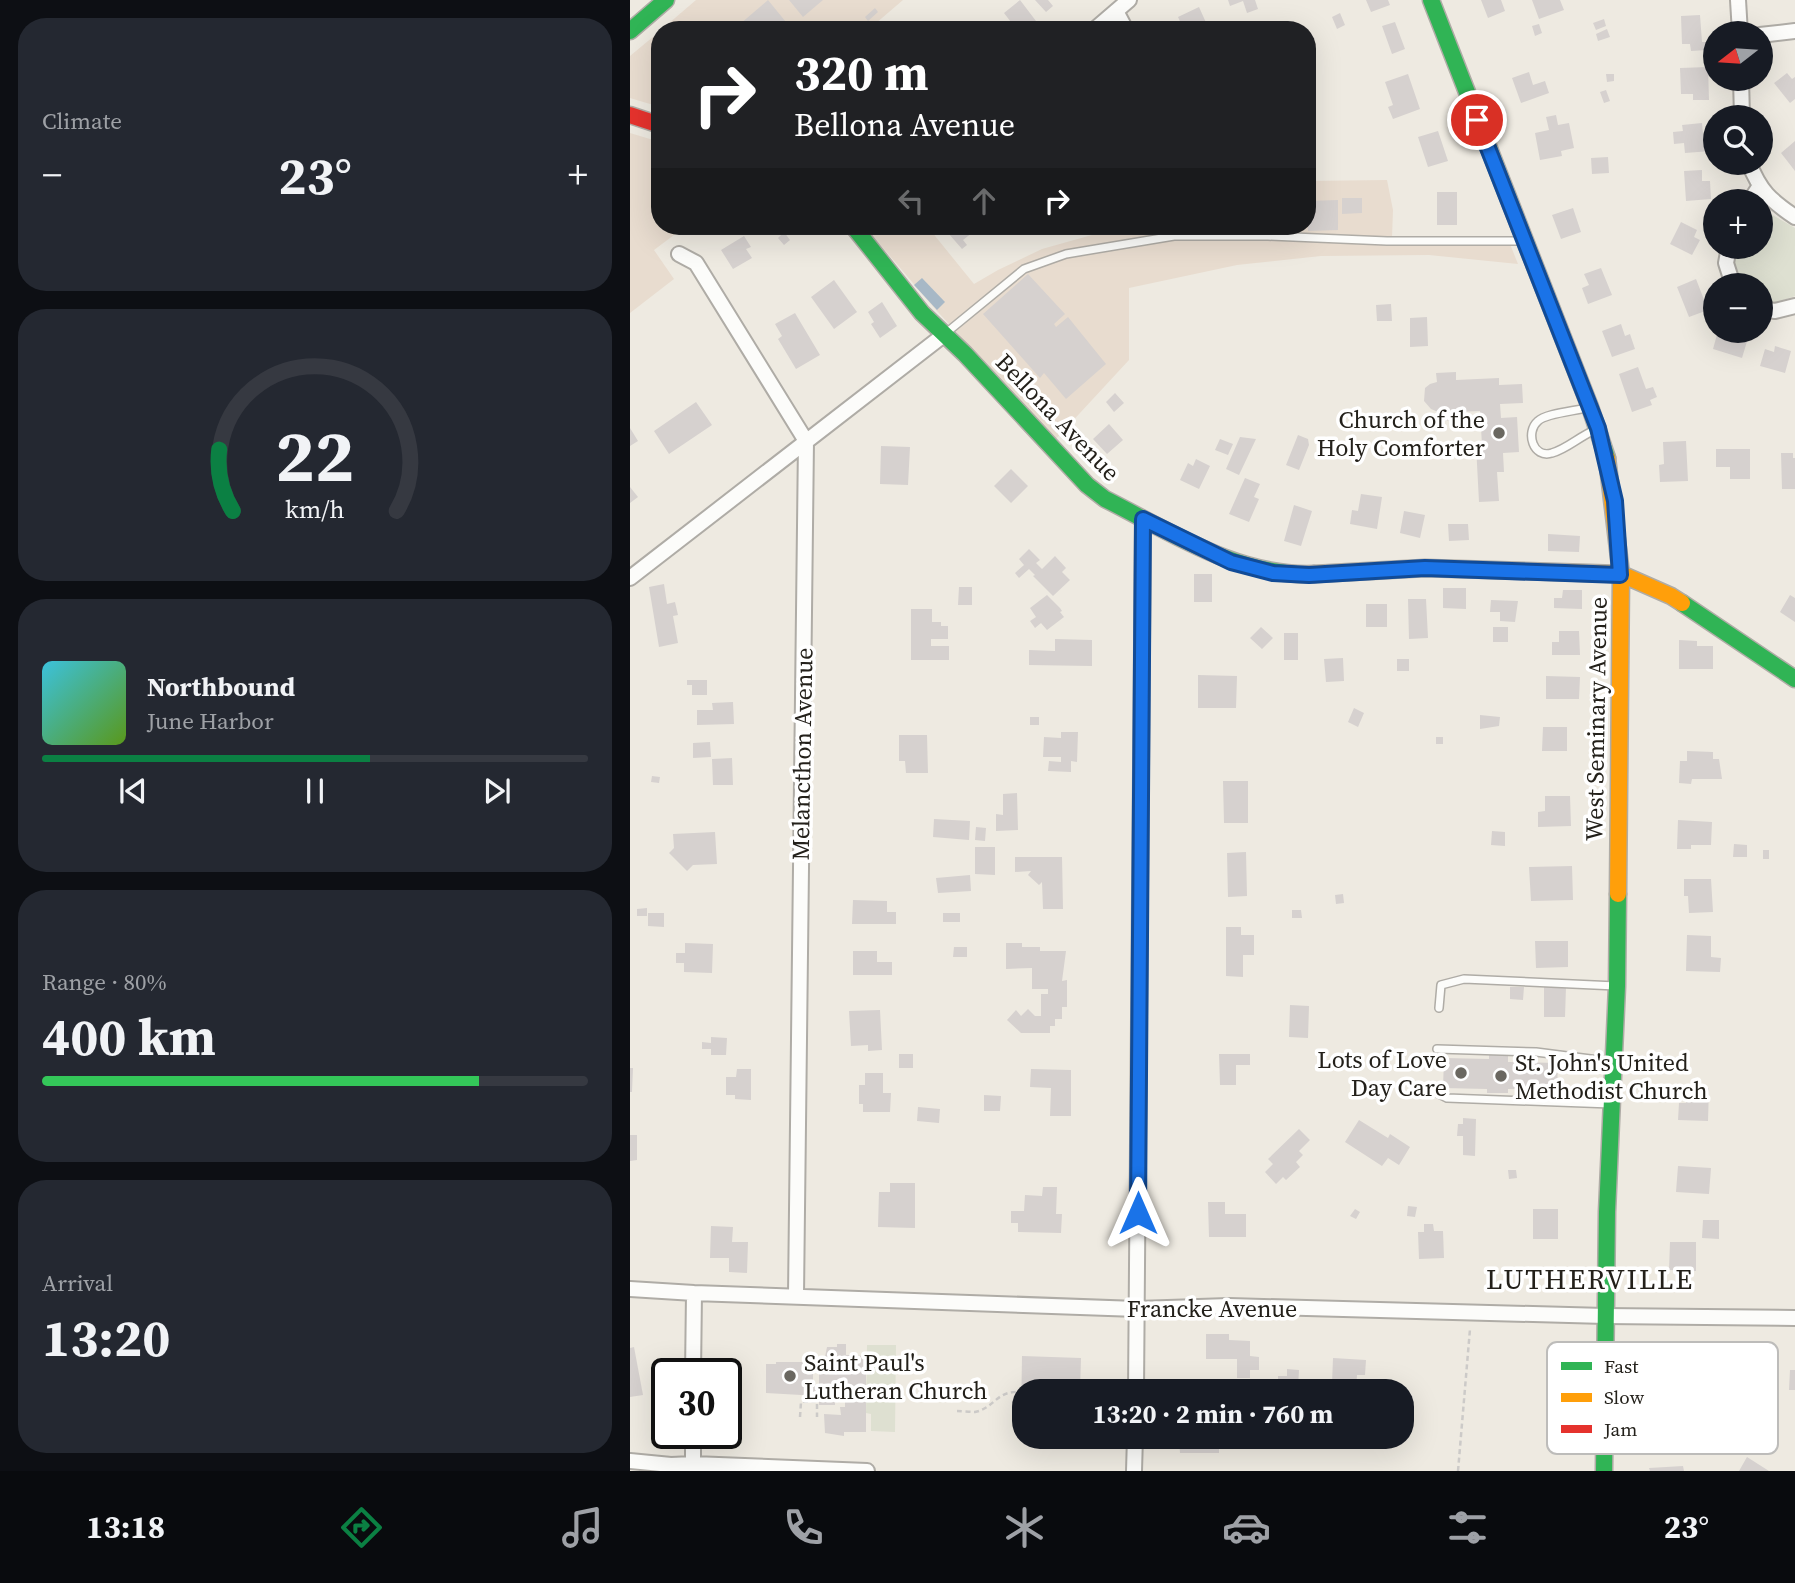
<!DOCTYPE html>
<html lang="en">
<head>
<meta charset="utf-8">
<style>
  :root { --surface:#171b24; --page:#242831; --text:#f1f3f6; --muted:#9ea1a6; --line:#363941; --accent:#0b8043 }
  body { margin:0; font-family:"Source Serif 4",serif; background:var(--page); color:var(--text); height:100vh; display:flex; flex-direction:column; font-size:26px; white-space:nowrap }
  * { box-sizing:border-box; margin:0 }
  p { font-size:23px; color:var(--muted) }
  .icon { flex:none; width:38px; height:38px; fill:none; stroke:currentColor; stroke-width:2; stroke-linecap:round; stroke-linejoin:round }
  .map { position:relative; flex:1; overflow:hidden }
  .panel { display:flex; flex-direction:column; gap:18px; padding:18px; background:#0d0f14; width:630px }
  .panel>* { flex:none }
  .hud { position:absolute; left:21px; top:21px; width:665px; height:214px; border-radius:28px; box-shadow:0 7px 28px #0002; background:#202124; color:#fff; overflow:hidden }
  .needle { width:46px; rotate:253deg }
  .buttons { position:absolute; left:1073px; top:21px; display:grid; gap:14px }
  .buttons a { display:grid; place-items:center; width:70px; height:70px; border-radius:50%; background:var(--surface); box-shadow:0 7px 28px #0002; font-size:35px }
  .speed { position:absolute; left:21px; top:1358px; display:flex; gap:14px; font-size:35px; font-weight:700; text-align:center }
  .speed>* { display:grid; place-content:center; width:91px; height:91px; border-radius:50%; background:var(--surface); box-shadow:0 7px 28px #0002; line-height:1 }
  .speed .limit { border:4px solid #111; border-radius:10px; background:#fff; color:#111 }
  .pin { position:absolute; display:grid; place-items:center; width:60px; height:60px; color:#fff; margin:-30px; border:4px solid #fff; border-radius:50%; box-shadow:0 2px 7px #0007 }
  .me { position:absolute; width:77px; margin:-38px; rotate:0deg; stroke-linejoin:round; filter:drop-shadow(0 0 5px #0008) }
  .turn { display:flex; align-items:center; gap:24px; height:147px; padding:0 28px; font-size:32px }
  .turn .icon { width:91px; height:91px; stroke-width:2.5 }
  .turn b { display:block; font-size:49px; line-height:60px }
  .lanes { display:flex; align-items:center; height:66px; padding:0 28px; background:#0003; justify-content:center; gap:35px; direction:ltr }
  .lanes .off { opacity:.35 }
  .big { font-size:52px; font-weight:700; line-height:1.1 }
  .panel .widget { flex:1; display:flex; flex-direction:column; justify-content:center; gap:10px; min-width:0; padding:0 24px; border-radius:28px; background:var(--page) }
  .panel .dial { align-items:center; gap:0 }
  .dial svg { height:182px; overflow:visible; fill:none; stroke:var(--line); stroke-width:7; stroke-linecap:round; text-anchor:middle }
  .dial text { fill:var(--text); stroke:none }
  .song { display:flex; align-items:center; gap:21px }
  .cover { width:84px; height:84px; border-radius:10px; background:linear-gradient(135deg,hsl(190 70% 55%),hsl(90 70% 35%)) }
  .played { height:7px; border-radius:4px; background:linear-gradient(90deg,var(--accent) 60%,var(--line) 60%) }
  .keys { display:flex; justify-content:space-around; direction:ltr }
  .heat { display:flex; justify-content:space-between; align-items:center; font-size:38px; direction:ltr }
  .charge { height:10px; border-radius:5px; background:linear-gradient(90deg,#34c759 80%,var(--line) 0) }
  .trip { position:absolute; left:382px; top:1379px; width:402px; height:70px; border-radius:28px; background:var(--surface); box-shadow:0 7px 28px #0002; font-weight:700; line-height:70px; text-align:center }
  .tabs { display:flex; height:112px; justify-content:space-around; align-items:center; background:#090b0e; color:var(--muted) }
  .tabs .icon { width:49px; height:49px }
  .tabs .on { color:var(--accent) }
  .tabs b { font-size:32px; color:var(--text) }
  main { display:flex; flex:1; min-height:0 }
  .map>svg:first-child { display:block }
</style>
</head>
<body>
<main>
<section class="panel">
<div class="widget"><p>Climate</p>
<div class="heat"><a>−</a><b class="big">23°</b><a>+</a></div>
</div>
<div class="widget dial"><svg viewBox="0 0 100 80">
<path d="M14 69A42 42 0 1 1 86 69"/>
<path d="M14 69A42 42 0 0 1 8 42" stroke="#0b8043"/>
<text x="50" y="56" font-size="32" font-weight="700">22</text>
<text x="50" y="72" font-size="11">km/h</text>
</svg></div>
<div class="widget">
<div class="song"><i class="cover"></i><div><b>Northbound</b><p>June Harbor</p></div></div>
<div class="played"></div>
<div class="keys"><svg class="icon" aria-label="previous" viewBox="0 0 24 24"><path d="M18 5L8 12l10 7zM5 5v14"/></svg><svg class="icon" aria-label="pause" viewBox="0 0 24 24"><path d="M8 5v14M16 5v14"/></svg><svg class="icon" aria-label="next" viewBox="0 0 24 24"><path d="M6 5l10 7-10 7zM19 5v14"/></svg></div>
</div>
<div class="widget"><p>Range · 80%</p><b class="big">400 km</b><div class="charge"></div></div>
<div class="widget"><p>Arrival</p><b class="big">13:20</b></div>
</section>
<div class="map">
<svg width="1165" height="1471" viewBox="0 0 1165 1471">
  <rect width="100%" height="100%" fill="#eeeae1"/>
  <path fill="#e8dccf" d="M66,0H273L238,30H31Z
    M30,31V107L0,98V56Z
    M0,133L30,142V226H56L24,250L44,279L0,313Z
    M757,180L763,210L762,237L878,239L888,264L799,255L691,256L607,265L499,288V360L425,440L307,311L241,234L251,226H297L344,284L368,270L412,249L494,226H677V181Z"/>
  <path fill="#dee0d1" d="M1134,213H1139L1165,228V296L1145,303L1131,301L1130,285H1111C1104,273 1102,260 1107,247H1130L1131,215Z
    M237,1345H266L265,1432L241,1431V1414L236,1413Z"/>
  <path fill="#a7b8c6" d="M292,278L315,302L307,310L284,285Z"/>
  <path fill="#d6d1cf" d="M138,0L160,27L157,30H103Z
    M159,0H193L173,17Z
    M390,0L406,21L395,30H387L374,13Z
    M405,0H418L423,6L416,12Z
    M598,0H625L628,9L617,13L613,1L600,6Z
    M736,0H758L760,5L741,12Z
    M851,0H871L875,11L858,18Z
    M902,0H930L934,10L909,19Z
    M569,7L578,27L573,30H554L548,17Z
    M245,8L248,12L238,21L235,17Z
    M710,13L715,25L707,29L702,17Z
    M1070,15L1072,42H1076L1077,50L1061,51L1060,44H1052L1051,16Z
    M974,19L976,26L966,30L963,23Z
    M765,22L775,49L762,54L752,26Z
    M909,24L912,33L905,36L902,26Z
    M977,29L980,37L968,41L966,34Z
    M1078,67L1079,100H1063V94H1051L1050,68Z
    M899,72L903,85L915,81L919,93L891,103L882,78Z
    M1157,73L1162,79L1165,77V99L1160,103L1144,83Z
    M778,74L790,109L763,119L758,107L763,105L755,82Z
    M976,74H984V81L977,82Z
    M976,90L980,101L974,103L970,92Z
    M926,115L928,125L939,123L944,148L931,151L932,156L910,160L905,133L919,130L916,117Z
    M1072,123L1073,134H1079L1081,151L1055,153L1054,143L1044,144L1043,132L1053,131L1052,125Z
    M808,131L818,161L798,167L788,137Z
    M1165,141V171L1151,153Z
    M978,157L979,173L962,174L961,158Z
    M1072,170V181H1080L1081,199L1056,201L1054,171Z
    M807,192H827V225H807Z
    M712,198H732V213L712,214Z
    M708,200V230L678,231L677,201Z
    M943,208L951,232L931,239L922,215Z
    M1051,222L1067,230L1064,237L1070,240L1062,255L1040,244Z
    M312,226H346L348,228L333,240L337,245L332,249Z
    M154,232L160,240L154,245L148,238Z
    M114,236L121,247L116,249L122,258L103,269L91,250Z
    M971,268L982,295L958,304L952,288L959,285L954,274Z
    M398,274L435,314L424,324L426,327L438,317L476,364L436,399L414,373L410,378L353,314Z
    M1066,279L1078,310L1059,317L1047,287Z
    M204,280L227,312L204,329L181,297Z
    M252,302L267,326L250,338L241,324L244,322L238,312Z
    M761,304L762,321H747L746,305Z
    M165,313L190,355L166,369L148,339L152,336L145,324Z
    M797,317L798,346L780,347V318Z
    M991,324L995,336L1000,334L1005,349L982,357L972,331Z
    M1088,331L1118,338L1112,358L1083,349Z
    M1145,346L1161,351L1155,373L1130,366L1135,349L1144,352Z
    M1008,367L1016,389L1023,387L1027,397L1020,400L1022,405L1002,412L989,374Z
    M826,372V380L869,378V385L892,384L893,403L870,404L871,418L887,417L889,452L873,453L874,472H867L869,501L849,502L846,445H852L850,411L826,412L827,420L809,421L808,412L801,409L794,401L795,388L800,384L807,382L806,373Z
    M485,393L494,403L484,412L476,402Z
    M66,402L82,425L39,454L24,431Z
    M479,424L493,440L477,454L463,439Z
    M0,428L8,441L0,446Z
    M668,435L678,439L679,445L669,470L656,465Z
    M610,437L626,439L609,475L596,469Z
    M590,439L603,444L598,455L585,450Z
    M1056,441L1058,481L1030,482L1029,465L1034,464L1033,442Z
    M251,446L280,447L278,485L250,484Z
    M1086,449H1120V479H1100V467H1086Z
    M1151,453H1163V458H1165V489H1152Z
    M566,459L580,466L569,489L550,480L558,463L563,466Z
    M381,469L398,486L381,503L364,486Z
    M615,478L630,484L624,497L629,499L619,522L599,514Z
    M0,487L8,497L0,503Z
    M731,494L752,497L747,529L720,524L722,510L728,511Z
    M664,505L682,511L671,546L654,541Z
    M774,511L795,515L790,538L770,533Z
    M818,524H838L839,540L819,541Z
    M918,534L950,536L949,552L918,551Z
    M399,549L410,560L406,563L412,569L425,556L436,568L432,572L440,580L423,596L403,576L405,575L399,569L389,578L385,573L394,565L389,559Z
    M564,574H582V602H564Z
    M34,584L37,604L45,602L48,615L43,616L48,643L29,647L19,587Z
    M329,587H342V605H328Z
    M813,588H836V609L813,608Z
    M933,590H952V609L924,608V598H932Z
    M417,595L430,608L432,611L430,612L434,617L417,630L411,623L405,628L400,621L406,617L400,608Z
    M1160,595L1165,598V622L1150,612Z
    M778,599H796L798,638L779,639Z
    M861,600L888,601L885,622L870,621V612H860Z
    M736,604H757V627H736Z
    M281,609H302V622H311V626H318V639H301V646H319V660H281Z
    M631,627L643,638L632,649L620,638Z
    M863,627H878V642H863Z
    M929,631H949L950,655H922V642H929Z
    M654,633H668V660H654Z
    M425,639L462,640V666L399,665V650L425,651Z
    M1049,640L1067,641V646H1083V669H1049Z
    M713,658L714,681L696,682L694,659Z
    M767,659H779V671H767Z
    M568,675L607,676L606,708H568Z
    M916,676L950,677L949,699H916Z
    M57,680H77V695H62V685H57Z
    M103,702L104,724L67,725V710H83L82,703Z
    M724,708L734,713L728,727L718,722Z
    M850,715L870,717L869,726L850,729Z
    M400,717H409V725H400Z
    M913,727H937V751H912Z
    M431,732H448L447,762L441,761V772L418,771L419,761L431,762V757H413L414,737L431,738Z
    M269,735H297L298,773H276L275,761H269Z
    M806,737H813V744H806Z
    M80,742L81,757L63,758V743Z
    M1057,751L1083,752V759H1089L1092,779H1062L1061,784L1049,783L1050,761H1057Z
    M102,758L103,785H83L82,759Z
    M22,776L30,777L29,783L21,782Z
    M593,781H618V823H594Z
    M387,793L388,830L366,831V814L373,815V794Z
    M915,796H940L941,826L908,827V812L915,811Z
    M304,819L340,821L339,840L303,837Z
    M1048,820L1082,822L1081,845H1061V849H1047Z
    M346,827L356,828L355,841L345,840Z
    M862,831L875,832V846L861,845Z
    M85,832L87,864L63,865L57,871L39,853L44,848L43,834Z
    M1104,844L1117,845V857H1103Z
    M345,847H365V875L345,874Z
    M1133,850H1139V859H1133Z
    M616,852L617,896L598,897L597,853Z
    M385,857H432L433,909H413L412,882L409,885L398,875L401,871L385,872Z
    M942,866L943,900L901,901L899,867Z
    M340,875L341,891L308,893L306,878Z
    M1054,879H1081L1083,912L1059,913L1058,896H1054Z
    M713,894L714,903L706,904L705,895Z
    M223,900L257,901V912H266V924H222Z
    M17,908V916H7V909Z
    M662,910H671L672,918H662Z
    M18,913H34V927L18,926Z
    M313,913H330V922H313Z
    M596,927H611V935H624V955H613V977L596,976Z
    M1057,935L1081,936V957L1091,958L1090,972L1056,971Z
    M905,941H938V967L906,968Z
    M55,943L83,944L82,973L54,972V963H46V953H55Z
    M376,943H392V947H410V951H436L432,981L437,980V1007H432V1019H425V1026H420V1033H391L377,1020L386,1010L391,1016L398,1009L405,1016H411V994H418V989H402V968L376,969Z
    M324,947H337V957H323Z
    M223,951H247V962H262V975H223Z
    M880,987H894L893,1000L880,999Z
    M914,987H936L935,1017H914Z
    M660,1005L679,1006L678,1038L659,1037Z
    M250,1010L252,1050L238,1051V1045L221,1046L219,1011Z
    M81,1037L97,1038L96,1055H81V1049H72V1042L81,1043Z
    M269,1054H283V1068H269Z
    M589,1054H620V1065H606V1085H590Z
    M859,1055H878V1062L928,1063L927,1090L878,1089V1093H857V1089L813,1088L814,1058L859,1059Z
    M0,1068H3L2,1092H0Z
    M107,1069H121V1100L105,1099V1095H96V1077H106Z
    M401,1069L441,1070V1116H420L421,1088L400,1087Z
    M235,1073H253V1093H261L260,1112H233V1104H229V1085H235Z
    M1057,1087L1079,1088L1078,1121L1048,1120L1049,1103H1056Z
    M354,1095L371,1096L370,1111H354Z
    M288,1107L310,1109L309,1123L287,1121Z
    M833,1118L846,1119L845,1156L833,1155V1136H827L828,1124H833Z
    M729,1120L758,1138L760,1134L780,1147L769,1165L758,1158L752,1166L715,1142Z
    M669,1129L680,1140L669,1151L673,1155L666,1162L670,1167L656,1180L653,1177L646,1184L635,1172L643,1164L638,1159Z
    M0,1135H7V1160L0,1161Z
    M1048,1166L1081,1168L1079,1194L1046,1192Z
    M878,1170H886L887,1178L879,1179Z
    M260,1183H285V1228L248,1227L249,1192H260Z
    M413,1187H427L426,1214H432L431,1233L388,1232V1223H381V1211H394L395,1195L412,1196Z
    M578,1202H595V1214H616V1237H579Z
    M778,1206L787,1207L785,1217L777,1216Z
    M725,1209L730,1212L726,1219L720,1216Z
    M903,1209H928V1239H903Z
    M1073,1220H1089V1239L1072,1238Z
    M794,1224H803L804,1231H813L814,1258L789,1259L788,1232H794Z
    M81,1226L103,1227L102,1242H118L117,1273L99,1272V1258H80Z
    M1040,1242H1066V1271L1039,1270Z
    M576,1334H599V1340L620,1341V1356L629,1357V1370H620V1378H607V1359H576Z
    M207,1344H216V1355L236,1356V1432H214V1436L195,1433L194,1414L211,1415L210,1407H215V1397L205,1396V1405H189V1396L136,1393V1364H146V1362H175V1366H183V1386H189V1373H213V1367H193L197,1347H207Z
    M4,1347L13,1395L0,1397V1348Z
    M392,1356L451,1358L450,1391H394V1417L391,1416Z
    M703,1358L736,1360L735,1375H727L726,1391H715V1385L702,1384Z
    M657,1369L669,1370L668,1388H648V1376H657Z
    M1160,1370H1165V1390H1159Z
    M549,1437H589V1453H550Z
    M1117,1457L1139,1471H1109Z
    M1053,1466L1054,1471H1020L1019,1468Z"/>
  <g fill="none" stroke-linecap="round" stroke-linejoin="round">
    <defs>
      <path id="lane" d="M316,333L394,269L436,254L544,236H638L757,241H893
        M960,407C947,411 916,413 908,421C895,432 903,459 922,453C937,449 950,436 965,430
        M809,1008L811,985L834,979L986,986
        M807,1049L906,1052L984,1062
        M805,1092L817,1098L981,1104"/>
      <path id="street" d="M1108,0L1110,33
        M486,11L496,30
        M464,30L499,0
        M1130,35L1165,31
        M1111,79L1112,117
        M1119,163C1130,191 1140,200 1165,217
        M1120,201L1129,187
        M1099,247L1096,263L1103,285
        M49,254L66,263L176,441L166,1295
        M1130,309L1145,311L1165,306
        M0,578L315,334
        M0,1289L64,1293L507,1309L599,1306L975,1316L1165,1318
        M63,1374L64,1293
        M506,1391L513,519
        M0,1461L41,1465L63,1464L237,1471
        M63,1464V1433
        M504,1471L505,1437"/>
      <path id="fast" d="M801,0L960,407L977,458
        M0,31L36,0
        M223,226L292,313L335,354L457,485L475,499C541,532 607,577 684,574
        M1052,603L1165,679
        M974,1471L977,1212L987,986L988,894"/>
      <path id="slow" d="M977,458L991,574L988,894
        M684,574L795,568L991,574L1041,596L1052,603"/>
      <path id="jam" d="M0,115L30,125"/>
    </defs>
    <use href="#lane" stroke="#afaca6" stroke-width="10"/>
    <use href="#street" stroke="#afaca6" stroke-width="18"/>
    <use href="#fast" stroke="#afaca6" stroke-width="19"/>
    <use href="#slow" stroke="#afaca6" stroke-width="19"/>
    <use href="#jam" stroke="#afaca6" stroke-width="19"/>
    <path stroke="#cccac8" stroke-width="2.5" stroke-dasharray="5 3.5" stroke-linecap="butt" d="M176,1364L189,1365
      M327,1411C332,1411 339,1412 345,1412C365,1408 366,1390 391,1392
      M170,1417L171,1402L187,1401V1417
      M828,1471L840,1329"/>
    <use href="#lane" stroke="#fcfcfa" stroke-width="7"/>
    <use href="#street" stroke="#fcfcfa" stroke-width="14"/>
    <use href="#fast" stroke="#30b455" stroke-width="16"/>
    <use href="#slow" stroke="#ff9f0a" stroke-width="16"/>
    <use href="#jam" stroke="#e5322d" stroke-width="16"/>
  </g>
  <g fill="none" stroke-linecap="round" stroke-linejoin="round">
    <defs>
      <path id="route" d="M508,1213L513,519L601,562L643,573L679,575L795,568L990,575L985,501L968,428L847,120"/>
    </defs>
    <use href="#route" stroke="#114b97" stroke-width="18"/>
    <use href="#route" stroke="#1a73e8" stroke-width="12"/>
  </g>
  <g fill="#6a6760" stroke="#fff" stroke-width="2.5">
    <circle cx="869" cy="433" r="7"/>
    <circle cx="831" cy="1073" r="7"/>
    <circle cx="871" cy="1076" r="7"/>
    <circle cx="160" cy="1376" r="7"/>
  </g>
  <g text-anchor="middle" dominant-baseline="central" stroke-width="7" stroke-linejoin="round" paint-order="stroke">
    <g font-size="24" fill="#23201a" stroke="#fff">
      <text transform="translate(428 417) rotate(46)">Bellona Avenue</text>
      <text transform="translate(966 719) rotate(-89)">West Seminary Avenue</text>
      <text transform="translate(172 754) rotate(-89)">Melancthon Avenue</text>
      <text x="582" y="1308">Francke Avenue</text>
    </g>
    <g font-size="24" fill="#23201a" stroke="#fff" text-anchor="end">
      <text x="855" y="419">Church of the<tspan x="855" dy="28">Holy Comforter</tspan></text>
      <text x="817" y="1059">Lots of Love<tspan x="817" dy="28">Day Care</tspan></text>
      <text x="885" y="1062" text-anchor="start">St. John's United<tspan x="885" dy="28">Methodist Church</tspan></text>
      <text x="174" y="1362" text-anchor="start">Saint Paul's<tspan x="174" dy="28">Lutheran Church</tspan></text>
    </g>
    <g font-size="28" letter-spacing="2" fill="#23201a" stroke="#fff">
      <text x="960" y="1279">LUTHERVILLE</text>
    </g>
  </g>
  <rect x="917" y="1342" width="231" height="112" rx="10" fill="#fff" stroke="#bdbcba" stroke-width="2"/>
  <rect x="931" y="1362" width="31" height="8" fill="#30b455"/>
  <rect x="931" y="1393" width="31" height="9" fill="#ff9f0a"/>
  <rect x="931" y="1425" width="31" height="8" fill="#e5322d"/>
  <g font-size="19" fill="#23201a">
    <text x="974" y="1373">Fast</text>
    <text x="974" y="1404">Slow</text>
    <text x="974" y="1436">Jam</text>
  </g>
</svg>
<div class="buttons">
<a><svg class="needle" viewBox="-14 -14 28 28"><path d="M0-13l5 13h-10z" fill="#e53935"/><path d="M0 13l5-13h-10z" fill="#9ea1a6"/></svg></a>
<a><svg class="icon" aria-label="search" viewBox="0 0 24 24"><circle cx="10" cy="10" r="6"/><path d="M15 15l6 6"/></svg></a>
<a>+</a>
<a>−</a>
</div>
<div class="speed"><div class="limit">30</div></div>
<div class="pin" style="left:847px;top:120px;background:#d93025"><svg class="icon" aria-label="arrive" viewBox="0 0 24 24"><path d="M6 21V4h12l-3 4 3 4H6"/></svg></div>
<svg class="me" style="left:508px;top:1213px" viewBox="-20 -20 40 40"><path d="M0-17L14 15 0 8-14 15z" fill="#1a73e8" stroke="#fff" stroke-width="4"/></svg>
<div class="trip">13:20 · 2 min · 760 m</div>
<div class="hud">
<div class="turn"><svg class="icon" aria-label="right" viewBox="0 0 24 24"><path d="M7 20v-9h11M14 6l5 5-5 5"/></svg><div><b>320 m</b>Bellona Avenue</div></div>
<div class="lanes"><svg class="icon off" aria-label="left" viewBox="0 0 24 24"><path d="M17 20v-9H6M10 6l-5 5 5 5"/></svg><svg class="icon off" aria-label="ahead" viewBox="0 0 24 24"><path d="M12 20V5M6 11l6-6 6 6"/></svg><svg class="icon" aria-label="right" viewBox="0 0 24 24"><path d="M7 20v-9h11M14 6l5 5-5 5"/></svg></div>
</div>
</div>
</main>
<nav class="tabs">
<b>13:18</b>
<svg class="icon on" aria-label="directions" viewBox="0 0 24 24"><path d="M12 3l9 9-9 9-9-9zM9 14v-3h6M13 9l2 2-2 2"/></svg>
<svg class="icon" aria-label="music" viewBox="0 0 24 24"><path d="M9 18V5l10-2v13"/><circle cx="6" cy="18" r="3"/><circle cx="16" cy="16" r="3"/></svg>
<svg class="icon" aria-label="phone" viewBox="0 0 24 24"><path d="M5 4h4l2 5-3 2q2 4 5 5l2-3 5 2v4C11 20 4 13 5 4z"/></svg>
<svg class="icon" aria-label="climate" viewBox="0 0 24 24"><path d="M12 3v18M4 7l16 10M4 17L20 7"/></svg>
<svg class="icon" aria-label="car" viewBox="0 0 24 24"><path d="M5 17H2v-5l4-1 3-4h7l3 4 3 1v5h-3M9 17h6M6 11h13"/><circle cx="7" cy="17" r="2"/><circle cx="17" cy="17" r="2"/></svg>
<svg class="icon" aria-label="filters" viewBox="0 0 24 24"><path d="M4 7h16M4 17h16"/><circle cx="9" cy="7" r="2"/><circle cx="15" cy="17" r="2"/></svg>
<b>23°</b>
</nav>
</body>
</html>
